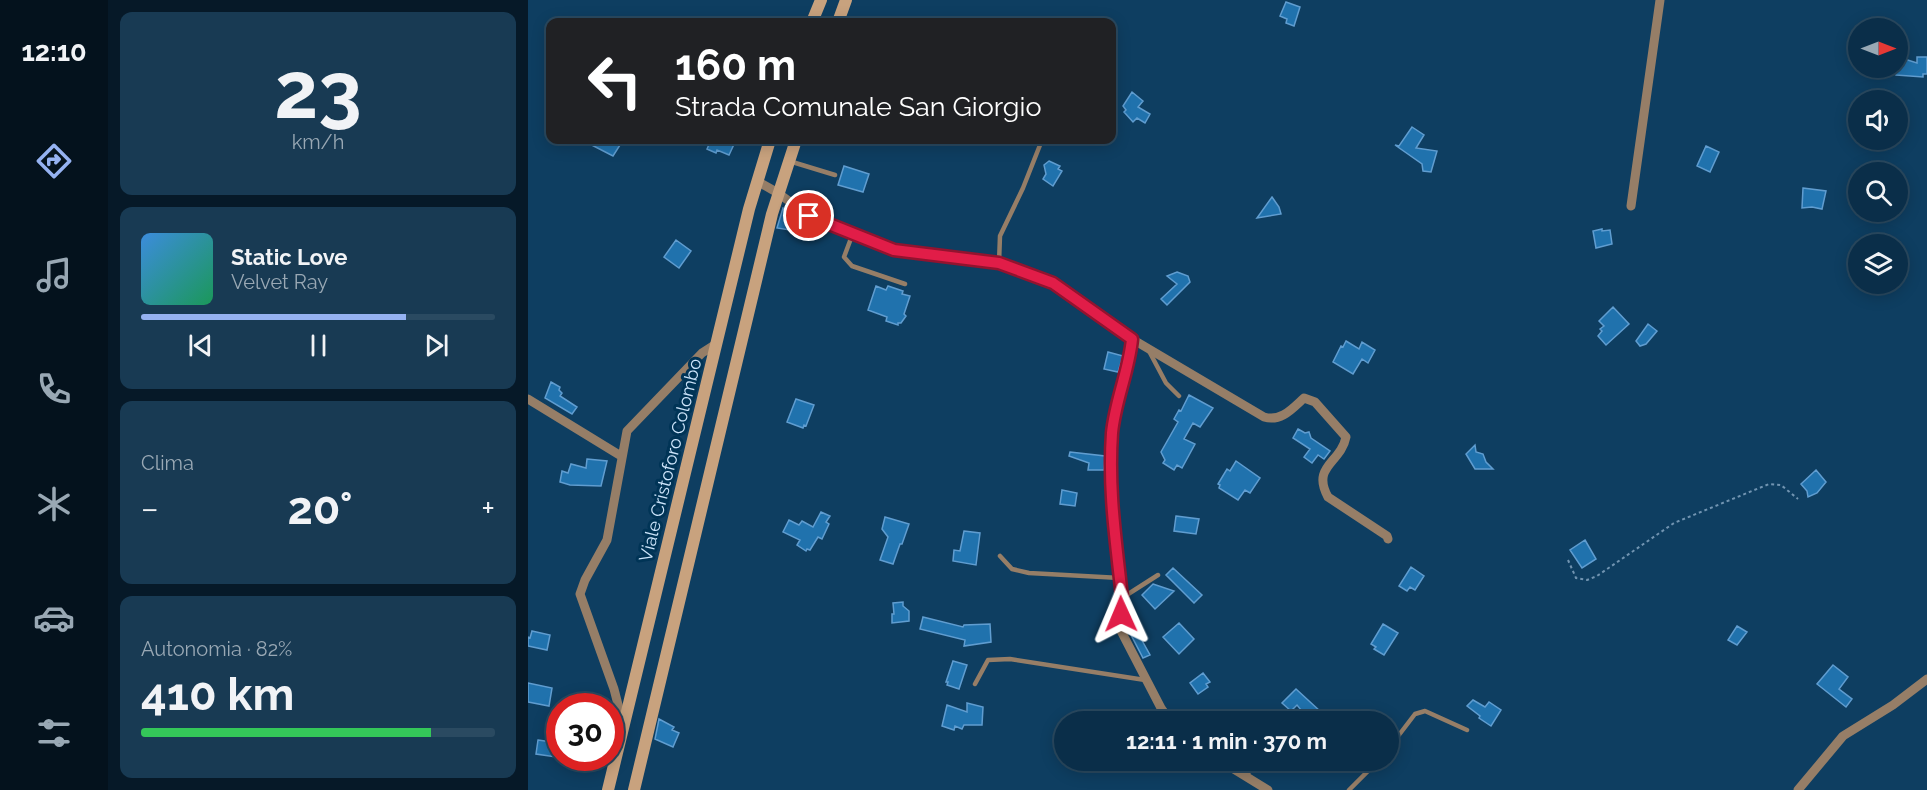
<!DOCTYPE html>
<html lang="it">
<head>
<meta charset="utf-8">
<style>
  :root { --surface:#0a2e49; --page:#183a53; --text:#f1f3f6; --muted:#99a8b4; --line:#2a4a61; --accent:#95b2f1 }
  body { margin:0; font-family:Raleway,sans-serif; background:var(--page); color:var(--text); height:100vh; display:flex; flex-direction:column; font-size:22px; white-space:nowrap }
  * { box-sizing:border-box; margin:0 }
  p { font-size:20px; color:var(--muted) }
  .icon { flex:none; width:33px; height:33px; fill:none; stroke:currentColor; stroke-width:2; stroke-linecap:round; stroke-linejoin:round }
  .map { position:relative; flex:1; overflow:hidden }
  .side { display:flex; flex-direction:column; gap:12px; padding:12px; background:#061928; width:420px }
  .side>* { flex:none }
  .banner { position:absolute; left:18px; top:18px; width:570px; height:126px; border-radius:12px; box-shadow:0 3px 15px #0003,0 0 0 2px var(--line); background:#202124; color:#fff; overflow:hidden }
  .needle { width:39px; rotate:90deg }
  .tools { position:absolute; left:1320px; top:18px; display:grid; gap:12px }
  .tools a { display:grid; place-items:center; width:60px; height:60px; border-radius:50%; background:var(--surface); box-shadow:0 3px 15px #0003,0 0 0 2px var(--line); font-size:30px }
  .speed { position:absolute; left:18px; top:693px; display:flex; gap:12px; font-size:30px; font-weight:700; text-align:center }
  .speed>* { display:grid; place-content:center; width:78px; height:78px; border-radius:50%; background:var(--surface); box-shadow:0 3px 15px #0003,0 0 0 2px var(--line); line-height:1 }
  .speed .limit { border:9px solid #d22; background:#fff; color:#111 }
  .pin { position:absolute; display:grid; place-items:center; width:51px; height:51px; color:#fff; margin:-26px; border:3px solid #fff; border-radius:50%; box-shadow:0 2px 6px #0007 }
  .me { position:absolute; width:66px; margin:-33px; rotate:359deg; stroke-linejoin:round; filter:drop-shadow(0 0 4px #0008) }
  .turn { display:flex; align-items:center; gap:21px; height:126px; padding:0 30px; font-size:27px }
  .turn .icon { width:78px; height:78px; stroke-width:2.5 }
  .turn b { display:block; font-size:42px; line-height:51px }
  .big { font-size:45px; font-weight:700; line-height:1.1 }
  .side .card { flex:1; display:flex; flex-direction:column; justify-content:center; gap:9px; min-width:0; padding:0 21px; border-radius:12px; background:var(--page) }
  .side .dial { align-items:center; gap:0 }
  .dial b { font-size:78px; line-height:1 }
  .song { display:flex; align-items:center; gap:18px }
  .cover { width:72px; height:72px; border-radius:9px; background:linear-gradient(135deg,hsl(210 70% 55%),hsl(150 70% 35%)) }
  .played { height:6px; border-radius:3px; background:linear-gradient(90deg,var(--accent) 75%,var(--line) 75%) }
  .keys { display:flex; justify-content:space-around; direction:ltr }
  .heat { display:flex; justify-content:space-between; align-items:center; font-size:33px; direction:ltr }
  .charge { height:9px; border-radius:4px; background:linear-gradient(90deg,#34c759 82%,var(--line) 0) }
  .trip { position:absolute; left:526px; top:711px; width:345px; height:60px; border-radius:30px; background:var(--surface); box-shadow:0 3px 15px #0003,0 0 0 2px var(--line); font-weight:700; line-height:60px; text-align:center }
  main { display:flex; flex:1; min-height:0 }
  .dock { display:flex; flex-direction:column; width:108px; justify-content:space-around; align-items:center; background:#04121d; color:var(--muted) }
  .dock .icon { width:42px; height:42px }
  .dock .on { color:var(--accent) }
  .dock b { font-size:27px; color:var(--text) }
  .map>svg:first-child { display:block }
</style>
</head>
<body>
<main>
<nav class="dock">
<b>12:10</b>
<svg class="icon on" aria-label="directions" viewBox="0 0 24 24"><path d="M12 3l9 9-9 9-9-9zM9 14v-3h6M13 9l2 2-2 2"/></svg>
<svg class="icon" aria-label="music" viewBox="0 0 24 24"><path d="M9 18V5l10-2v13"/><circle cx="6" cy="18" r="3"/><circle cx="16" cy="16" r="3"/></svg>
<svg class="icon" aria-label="phone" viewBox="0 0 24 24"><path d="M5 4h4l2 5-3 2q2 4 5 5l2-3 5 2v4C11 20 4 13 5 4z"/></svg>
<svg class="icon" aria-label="climate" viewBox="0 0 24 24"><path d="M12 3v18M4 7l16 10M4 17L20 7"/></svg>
<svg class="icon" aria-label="car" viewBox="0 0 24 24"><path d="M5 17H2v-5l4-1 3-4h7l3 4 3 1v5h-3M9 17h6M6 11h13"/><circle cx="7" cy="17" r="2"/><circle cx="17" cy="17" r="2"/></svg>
<svg class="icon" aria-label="filters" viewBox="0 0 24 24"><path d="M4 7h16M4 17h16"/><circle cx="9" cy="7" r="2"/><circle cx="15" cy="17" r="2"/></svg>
</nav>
<section class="side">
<div class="card dial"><b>23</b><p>km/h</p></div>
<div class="card">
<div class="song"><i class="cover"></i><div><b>Static Love</b><p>Velvet Ray</p></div></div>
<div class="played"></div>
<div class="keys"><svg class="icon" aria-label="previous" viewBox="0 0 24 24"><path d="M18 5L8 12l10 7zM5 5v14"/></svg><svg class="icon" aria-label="pause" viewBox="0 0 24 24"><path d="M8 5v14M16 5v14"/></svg><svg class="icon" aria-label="next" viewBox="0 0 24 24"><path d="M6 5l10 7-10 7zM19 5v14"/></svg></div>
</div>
<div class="card"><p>Clima</p>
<div class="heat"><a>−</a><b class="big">20°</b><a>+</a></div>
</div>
<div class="card"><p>Autonomia · 82%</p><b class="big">410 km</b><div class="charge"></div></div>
</section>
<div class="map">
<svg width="1399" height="790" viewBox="0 0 1399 790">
  <rect width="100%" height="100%" fill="#0e3e61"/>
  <path fill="#2072ad" stroke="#609dd0" stroke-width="1.5" d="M758,2L772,7L766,26L758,23L759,19L752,16Z
    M1370,57L1389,63V57H1399V74H1395V77L1368,75L1358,68H1370Z
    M604,92L615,101L610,107L622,114L617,123L609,118L605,122L596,112L598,110L595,106Z
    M884,127L896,135L888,148L909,151L903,172L895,171L894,164L867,145L871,146Z
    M54,140H82L92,145L85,156Z
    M183,140H208L201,155L189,150L188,153L179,149Z
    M1178,146L1191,152L1182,172L1169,166Z
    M521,161L532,166L530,169L534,171L525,186L515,179L518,174L516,165Z
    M316,166L341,174L335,192L310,185Z
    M1275,188L1298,191L1294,209L1284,207L1274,208Z
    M744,197L751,207L753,214L729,218Z
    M255,208L264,212L263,217L270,219L268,231L249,228Z
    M1074,229V231L1082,230L1084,244L1068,248L1065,231Z
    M148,240L163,251L151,268L136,257Z
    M649,272L660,276L662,282L639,305L633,299L649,284L639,276Z
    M348,286L358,290L360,286L375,291L374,294L382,296L376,314L378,316L373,323H370V325L358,321L359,317L340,310Z
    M1085,307L1101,324L1078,345L1070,336L1074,331L1072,329L1076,326L1071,321Z
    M1120,324L1129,331L1118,344L1112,346L1108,341Z
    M818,341L831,349L834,342L847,350L840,363L834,359L825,374L805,362L813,346L815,347Z
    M580,352L595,356L590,372L576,369Z
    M23,382L32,387L31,390L34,393L32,396L49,407L44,414L17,398Z
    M661,395L685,408L672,427L665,423L656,439L667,444L654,468L649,465L646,470L635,463L637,460L633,452L650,422L646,419L651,410L653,411Z
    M268,399L286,405L278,426L276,425L275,428L259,422Z
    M770,429L777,433L781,432L783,438L802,451L796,459L790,455L784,463L776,457L782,449L765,438Z
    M947,445L948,452L955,454L958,462L965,469H947L938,454Z
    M542,452L577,456L576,470H560L561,463L541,456Z
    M59,459L79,461L73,486L42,485L32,482L34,471L40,473L43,464L58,468Z
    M708,461L732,478L722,493L717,490L710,500L691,488L692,485L690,484L699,469L702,471Z
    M1288,470L1298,482L1289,493L1280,497L1279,491L1273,484Z
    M534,490L549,493L547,506L532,504Z
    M293,512L302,516L298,522L301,524L294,539L290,537L282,550L279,549L278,551L269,545L272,540L255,532L261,520L271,525L274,521L285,527Z
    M648,516L671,519L668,534L646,531Z
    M357,517L381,524L374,544H372L365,564L352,560L360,537L354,529Z
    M436,531L452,533L448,565L425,561L426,550L432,551Z
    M1057,540L1068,559L1054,568L1042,550Z
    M883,567L896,576L887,590L882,587L879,591L871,586Z
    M645,568L674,595L666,603L638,575Z
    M625,584L646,591L627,609L614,595Z
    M375,602V606L381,611V621L364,623V614H366L365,603Z
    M395,617L435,627L436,625L462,624L463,642L436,646L437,640L392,629Z
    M651,623L666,639L651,654L635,637Z
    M855,624L870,633L856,655L846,649L848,647L843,644Z
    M606,626L622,655L615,658L600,629Z
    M1209,626L1219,632L1209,645L1200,640Z
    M4,631L22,635L19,650L0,646V637L2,638Z
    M425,661L439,665L431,689L419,685L420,682H418Z
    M1305,665L1320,677L1311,689L1324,699L1318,707L1289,684Z
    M675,673L682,682L678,684L680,687L670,694L662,683Z
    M0,683L24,688L21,706L0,702Z
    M768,689L793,712L783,722L769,705L763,711L754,703Z
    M945,700L957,707L961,702L973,710L963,726L951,718L952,716L939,706Z
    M439,703L455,707L454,725H436L434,729L427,726L426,730L414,726L419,705L439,712Z
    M131,719L146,727L144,730L151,733L145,747L127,739Z
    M10,740L30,743L28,757L8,754Z"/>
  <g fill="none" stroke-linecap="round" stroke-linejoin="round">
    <path stroke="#7194b1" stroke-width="2" stroke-dasharray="3 3" stroke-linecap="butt" d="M1040,560L1048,578L1059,580L1069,576L1146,523L1241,484L1253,485L1270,499"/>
    <path stroke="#967e67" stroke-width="4.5" d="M261,161L307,175
      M325,233L316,257L324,266L377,284
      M471,263L472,236L495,188L514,140
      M621,351L638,383L651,396
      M472,556L484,569L501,573L592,578
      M594,598L630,575
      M447,684L460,660L482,659L617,680
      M861,748L887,714L897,711L939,730
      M718,776L730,760
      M821,790L851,760"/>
    <path stroke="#967e67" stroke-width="9" d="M229,181L250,193L281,216L366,250L471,263L525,283L604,339L736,417C753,422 764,409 776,398L787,402L818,437C813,463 783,466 800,497L859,536L860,539
      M1103,206L1132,0
      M604,339L602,355L589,403L585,431L582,485L594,597L592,629L633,708L643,722
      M0,399L93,456
      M95,724L86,689L52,594L57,580L79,540L99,431L174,353L188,344
      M691,760L740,790
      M1270,790L1315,736L1365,705L1399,679"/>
    <path stroke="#c8a27e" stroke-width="12" d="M284,22L293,0
      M310,22L318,0
      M80,790L221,209L242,140
      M106,790L244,214L268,140"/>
  </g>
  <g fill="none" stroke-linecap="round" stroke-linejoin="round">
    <defs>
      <path id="route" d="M281,216L366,250L471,263L525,283L604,339C601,371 587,401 584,433C580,490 588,541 594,597L593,614"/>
    </defs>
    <use href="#route" stroke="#92132f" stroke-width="15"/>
    <use href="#route" stroke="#e11d48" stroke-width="10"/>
  </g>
  <g text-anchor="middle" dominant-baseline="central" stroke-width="6" stroke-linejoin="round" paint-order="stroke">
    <g font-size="18" fill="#cde5fb" stroke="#003456">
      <text transform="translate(142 460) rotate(-76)">Viale Cristoforo Colombo</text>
    </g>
  </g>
</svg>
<div class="tools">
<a><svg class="needle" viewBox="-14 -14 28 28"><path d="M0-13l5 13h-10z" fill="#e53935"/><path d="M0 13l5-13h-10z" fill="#99a8b4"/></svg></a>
<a><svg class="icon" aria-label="sound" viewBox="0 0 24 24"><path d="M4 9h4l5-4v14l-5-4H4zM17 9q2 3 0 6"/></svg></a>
<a><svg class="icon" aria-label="search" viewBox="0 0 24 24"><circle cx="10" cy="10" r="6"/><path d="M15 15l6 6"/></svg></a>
<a><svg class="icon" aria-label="layers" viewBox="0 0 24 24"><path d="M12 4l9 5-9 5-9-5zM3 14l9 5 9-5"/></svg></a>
</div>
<div class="speed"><div class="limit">30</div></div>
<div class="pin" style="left:281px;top:216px;background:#d93025"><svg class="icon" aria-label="arrive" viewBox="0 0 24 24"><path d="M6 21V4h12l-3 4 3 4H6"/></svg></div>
<svg class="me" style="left:593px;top:614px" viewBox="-20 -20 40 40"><path d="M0-17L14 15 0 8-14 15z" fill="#e11d48" stroke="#fff" stroke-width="4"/></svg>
<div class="trip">12:11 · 1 min · 370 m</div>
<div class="banner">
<div class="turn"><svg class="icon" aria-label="left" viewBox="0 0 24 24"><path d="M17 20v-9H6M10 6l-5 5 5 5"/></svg><div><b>160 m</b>Strada Comunale San Giorgio</div></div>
</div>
</div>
</main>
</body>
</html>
